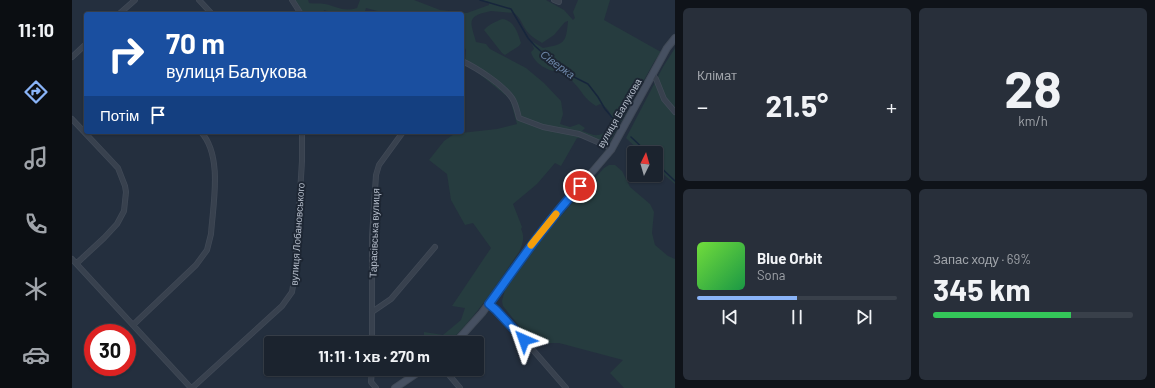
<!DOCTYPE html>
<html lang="uk">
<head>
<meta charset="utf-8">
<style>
  :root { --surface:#1b232e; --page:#282f3a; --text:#f1f3f6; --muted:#a0a4aa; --line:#39404a; --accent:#8ab4f8 }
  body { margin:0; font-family:Barlow,sans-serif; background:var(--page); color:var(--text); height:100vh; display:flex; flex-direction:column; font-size:15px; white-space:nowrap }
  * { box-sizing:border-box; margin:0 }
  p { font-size:13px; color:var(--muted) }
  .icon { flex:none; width:22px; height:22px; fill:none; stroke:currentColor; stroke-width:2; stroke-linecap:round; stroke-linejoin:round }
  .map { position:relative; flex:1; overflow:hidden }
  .panel { display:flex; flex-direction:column; gap:8px; padding:8px; background:#0f1319; width:480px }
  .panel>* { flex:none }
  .banner { position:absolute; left:12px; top:12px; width:380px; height:122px; border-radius:4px; box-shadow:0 1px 3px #0004,0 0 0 1px var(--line); background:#1a4fa0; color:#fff; overflow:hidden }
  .needle { width:26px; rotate:5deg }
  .tools { position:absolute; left:555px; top:146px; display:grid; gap:8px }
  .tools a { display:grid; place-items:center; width:36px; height:36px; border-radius:4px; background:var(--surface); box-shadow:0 1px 3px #0004,0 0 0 1px var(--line); font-size:20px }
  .speed { position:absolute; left:12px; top:324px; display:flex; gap:8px; font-size:20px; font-weight:700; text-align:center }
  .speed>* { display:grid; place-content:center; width:52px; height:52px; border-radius:50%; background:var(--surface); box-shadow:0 1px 3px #0004,0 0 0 1px var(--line); line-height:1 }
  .speed .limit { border:6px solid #d22; background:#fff; color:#111 }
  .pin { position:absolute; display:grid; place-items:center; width:34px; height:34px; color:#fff; margin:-17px; border:2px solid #fff; border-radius:50%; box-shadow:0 1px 4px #0007 }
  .me { position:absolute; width:44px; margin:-22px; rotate:317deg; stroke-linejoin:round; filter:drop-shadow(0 0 3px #0008) }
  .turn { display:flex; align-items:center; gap:14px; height:84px; padding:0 16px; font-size:18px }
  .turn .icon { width:52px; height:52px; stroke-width:2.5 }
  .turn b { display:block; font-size:28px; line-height:34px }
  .then { display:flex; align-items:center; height:38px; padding:0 16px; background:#0003; gap:8px; font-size:15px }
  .big { font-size:30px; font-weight:700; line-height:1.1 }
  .panel .tile { flex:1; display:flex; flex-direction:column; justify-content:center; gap:6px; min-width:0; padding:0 14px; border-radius:6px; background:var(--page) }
  .panel .dial { align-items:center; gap:0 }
  .dial b { font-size:52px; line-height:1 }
  .song { display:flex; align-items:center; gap:12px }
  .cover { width:48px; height:48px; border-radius:6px; background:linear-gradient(135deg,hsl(100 70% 55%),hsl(140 70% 35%)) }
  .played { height:4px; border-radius:2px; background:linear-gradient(90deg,var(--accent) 50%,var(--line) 50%) }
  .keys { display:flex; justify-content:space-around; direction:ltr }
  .heat { display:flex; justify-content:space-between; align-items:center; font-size:22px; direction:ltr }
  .charge { height:6px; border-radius:3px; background:linear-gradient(90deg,#34c759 69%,var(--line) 0) }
  .panel .tiles { flex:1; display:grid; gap:8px; grid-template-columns:repeat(2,1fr) }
  .trip { position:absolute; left:192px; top:336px; width:220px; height:40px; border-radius:4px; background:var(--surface); box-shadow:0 1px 3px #0004,0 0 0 1px var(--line); font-weight:700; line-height:40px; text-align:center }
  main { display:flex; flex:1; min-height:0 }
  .tab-bar { display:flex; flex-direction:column; width:72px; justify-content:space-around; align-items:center; background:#0b0e12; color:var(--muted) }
  .tab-bar .icon { width:28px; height:28px }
  .tab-bar .active { color:var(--accent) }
  .tab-bar b { font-size:18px; color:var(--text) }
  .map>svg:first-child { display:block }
</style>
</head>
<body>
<main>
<nav class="tab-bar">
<b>11:10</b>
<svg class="icon active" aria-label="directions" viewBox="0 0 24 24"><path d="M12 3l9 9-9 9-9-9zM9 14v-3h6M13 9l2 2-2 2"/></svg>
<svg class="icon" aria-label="music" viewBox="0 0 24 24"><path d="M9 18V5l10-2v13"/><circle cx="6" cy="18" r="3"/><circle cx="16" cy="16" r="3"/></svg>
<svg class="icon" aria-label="phone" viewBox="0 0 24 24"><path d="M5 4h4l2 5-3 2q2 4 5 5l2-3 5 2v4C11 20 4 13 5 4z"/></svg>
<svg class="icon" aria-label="climate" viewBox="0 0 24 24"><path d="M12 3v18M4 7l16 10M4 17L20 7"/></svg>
<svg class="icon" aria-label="car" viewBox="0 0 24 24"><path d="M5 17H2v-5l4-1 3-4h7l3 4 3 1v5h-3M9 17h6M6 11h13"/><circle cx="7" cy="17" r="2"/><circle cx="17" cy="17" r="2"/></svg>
</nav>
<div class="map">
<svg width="603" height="388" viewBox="0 0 603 388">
  <rect width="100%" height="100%" fill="#242f3e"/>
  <path fill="#263c3f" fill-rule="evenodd" d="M223,0H236L237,3C242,4 248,3 253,4C266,7 271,12 285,8L288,0H342L368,10L395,13L417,5V2L408,0H474L492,10L501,20L503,18L501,12L506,0H538L532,20L589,52L582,62L539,140C532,146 518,137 511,134L508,138H505L489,166L483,163L465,184L441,204L450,227L449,229C453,237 451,244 447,252C425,284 404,317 376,343H352V332L371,335L389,320L393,308L380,306L419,248L401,223L393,225L379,200L375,174L357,160L372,141L385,132L389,133L425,129L445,124L438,99L405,72L393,63L394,50L390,42V14H317L294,8L292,14H265L252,10L251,14H232ZM419,11L442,13C448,17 450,24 454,30C458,36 464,39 470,43L482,35L493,22L496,21C494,43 493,44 471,48L461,42L460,44L462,49L459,52C461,62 477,73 487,71C492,74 498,78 502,83C511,92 511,98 524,106L528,104C541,110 542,121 535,132C531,132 530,135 526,135C521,136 515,132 510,131L513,128L507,124L498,127L488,124L491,114L489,101L472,83L454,68L418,49L414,44L404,42C398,21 394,16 419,11Z
    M430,19C442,20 446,33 449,43L447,46L433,55L430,53L412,30C417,24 423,22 430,19Z
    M603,48V184L584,168V153H570L554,138L591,67Z
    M537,165H543L550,171L558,187L578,204L582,212L580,233L583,245L596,256L603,259V388H552L538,373L551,360L487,343H464L460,342L431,306L430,301L433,290L478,228L532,168Z"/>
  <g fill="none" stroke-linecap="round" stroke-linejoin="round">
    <path stroke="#17263c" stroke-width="1.5" d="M408,0L439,9L456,38L463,46L484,65L496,74L516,84L526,97L533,109L544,122
      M559,137L576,153
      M584,163L603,181"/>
    <defs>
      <path id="street" d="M127,0L140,14
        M220,0L229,14
        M482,0L487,2V0
        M47,14L63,0
        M0,57L14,44
        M390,61C405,68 430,84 440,98C444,104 445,111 447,118L471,127L507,134L537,147L539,150
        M580,74L584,79L592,99L603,112
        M0,119L46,168L53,186L54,192L52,211L45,224L32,238L5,263
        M0,259L119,388
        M417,304L424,310L461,350L494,388
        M300,312L319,299L363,247
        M61,325L124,265L135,250L139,234C141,204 151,156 129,132
        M300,343V237L304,175L307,165L331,132
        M300,369L299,382L304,388
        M372,369L388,388
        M120,388L210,306L220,292L223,274L230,161V132"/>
      <path id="secondary" d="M383,343L410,313L475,225L539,150L595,48L603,38
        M323,388L351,369"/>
    </defs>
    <use href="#street" stroke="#414a57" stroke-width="6"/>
    <use href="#secondary" stroke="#414a57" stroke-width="8"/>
    <use href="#street" stroke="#38414e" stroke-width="4.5"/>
    <use href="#secondary" stroke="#465061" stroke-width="6"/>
  </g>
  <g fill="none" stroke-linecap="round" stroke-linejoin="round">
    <defs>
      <path id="route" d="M452,340L424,310L417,304C446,264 474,223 508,186"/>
    </defs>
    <use href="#route" stroke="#114b97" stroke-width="10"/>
    <use href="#route" stroke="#1a73e8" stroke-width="7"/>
    <path stroke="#f59e0b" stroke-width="7" d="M459,245L484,214"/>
  </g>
  <g text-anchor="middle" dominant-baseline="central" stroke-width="4" stroke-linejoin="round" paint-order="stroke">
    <g font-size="10" fill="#b4bcc9" stroke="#1d2633">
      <text transform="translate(547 113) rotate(-60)">вулиця Балукова</text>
      <text transform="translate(302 233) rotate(-88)">Тарасівська вулиця</text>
      <text transform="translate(225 234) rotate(-86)">вулиця Лобановського</text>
    </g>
    <g font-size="11" font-style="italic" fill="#6d86a8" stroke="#1d2633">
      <text transform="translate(486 64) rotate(36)">Сіверка</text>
    </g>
  </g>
</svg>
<div class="tools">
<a><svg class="needle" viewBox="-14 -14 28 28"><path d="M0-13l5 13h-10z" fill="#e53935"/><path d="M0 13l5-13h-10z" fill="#a0a4aa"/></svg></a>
</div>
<div class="speed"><div class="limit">30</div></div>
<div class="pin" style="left:508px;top:186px;background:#d93025"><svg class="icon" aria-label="arrive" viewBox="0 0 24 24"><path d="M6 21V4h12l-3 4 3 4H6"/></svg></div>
<svg class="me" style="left:452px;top:340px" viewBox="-20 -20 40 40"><path d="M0-17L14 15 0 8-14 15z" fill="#1a73e8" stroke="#fff" stroke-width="4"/></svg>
<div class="trip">11:11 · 1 хв · 270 m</div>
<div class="banner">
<div class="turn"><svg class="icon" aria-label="right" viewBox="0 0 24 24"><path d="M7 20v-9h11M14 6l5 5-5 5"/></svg><div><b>70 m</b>вулиця Балукова</div></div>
<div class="then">Потім<svg class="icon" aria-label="arrive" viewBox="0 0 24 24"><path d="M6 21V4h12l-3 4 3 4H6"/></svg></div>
</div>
</div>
<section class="panel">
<div class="tiles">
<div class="tile"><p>Клімат</p>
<div class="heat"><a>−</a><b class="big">21.5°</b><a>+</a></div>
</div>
<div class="tile dial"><b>28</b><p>km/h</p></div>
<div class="tile">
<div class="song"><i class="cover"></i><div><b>Blue Orbit</b><p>Sona</p></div></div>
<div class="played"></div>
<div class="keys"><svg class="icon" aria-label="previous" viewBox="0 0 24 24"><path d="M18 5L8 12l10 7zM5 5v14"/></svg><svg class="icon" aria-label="pause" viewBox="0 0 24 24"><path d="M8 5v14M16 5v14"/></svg><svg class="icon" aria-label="next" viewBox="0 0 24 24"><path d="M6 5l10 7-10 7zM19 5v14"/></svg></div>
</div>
<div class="tile"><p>Запас ходу · 69%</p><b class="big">345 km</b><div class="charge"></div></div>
</div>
</section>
</main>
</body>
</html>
